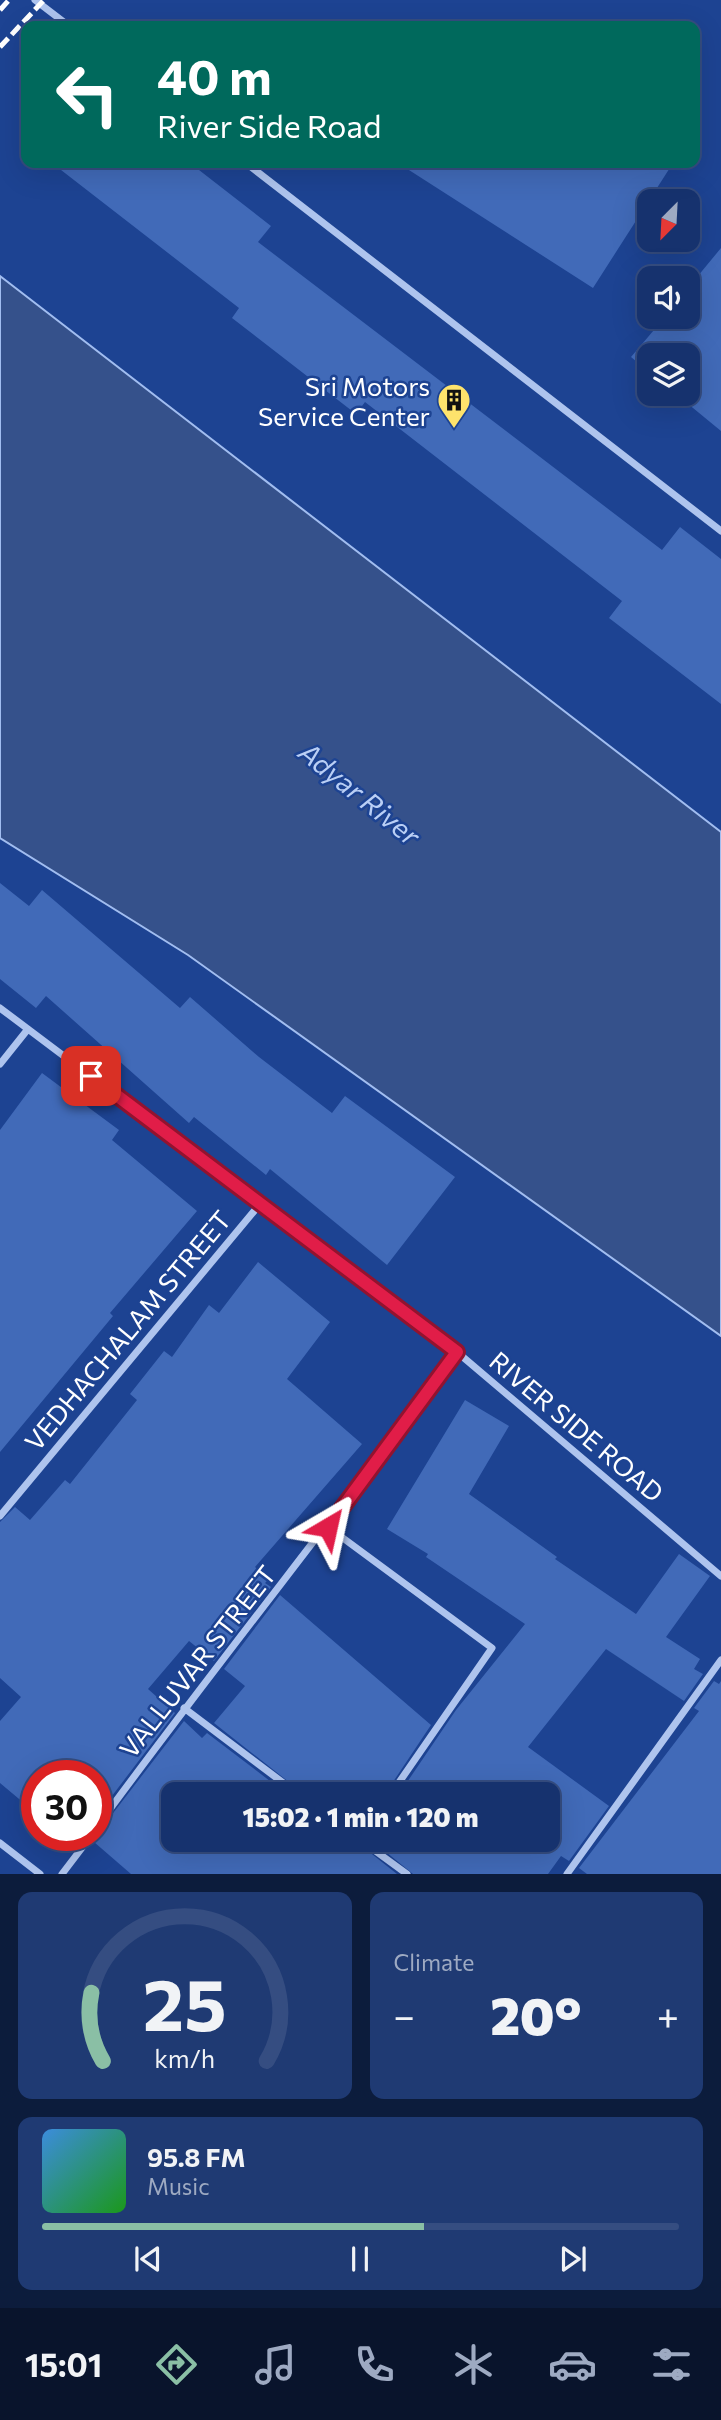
<!DOCTYPE html>
<html lang="en">
<head>
<meta charset="utf-8">
<style>
  :root { --surface:#16326e; --page:#1f3a73; --text:#f1f3f6; --muted:#9eaac2; --line:#354d81; --accent:#8abfa5 }
  body { margin:0; font-family:Commissioner,sans-serif; background:var(--page); color:var(--text); height:100vh; display:flex; flex-direction:column; font-size:26px; white-space:nowrap }
  * { box-sizing:border-box; margin:0 }
  p { font-size:23px; color:var(--muted) }
  .icon { flex:none; width:38px; height:38px; fill:none; stroke:currentColor; stroke-width:2; stroke-linecap:round; stroke-linejoin:round }
  .map { position:relative; height:1874px; overflow:hidden }
  .details { display:flex; flex-direction:column; gap:18px; padding:18px; background:#0c1c3c; flex:1 }
  .details>* { flex:none }
  .top-card { position:absolute; left:21px; top:21px; width:679px; height:147px; border-radius:14px; box-shadow:0 7px 28px #0002,0 0 0 2px var(--line); background:#00695c; color:#fff; overflow:hidden }
  .needle { width:46px; rotate:204deg }
  .buttons { position:absolute; left:637px; top:189px; display:grid; gap:14px }
  .buttons a { display:grid; place-items:center; width:63px; height:63px; border-radius:14px; background:var(--surface); box-shadow:0 7px 28px #0002,0 0 0 2px var(--line); font-size:35px }
  .speed { position:absolute; left:21px; top:1760px; display:flex; gap:14px; font-size:35px; font-weight:700; text-align:center }
  .speed>* { display:grid; place-content:center; width:91px; height:91px; border-radius:50%; background:var(--surface); box-shadow:0 7px 28px #0002,0 0 0 2px var(--line); line-height:1 }
  .speed .limit { border:10px solid #d22; background:#fff; color:#111 }
  .pin { position:absolute; display:grid; place-items:center; width:60px; height:60px; color:#fff; margin:-30px; border-radius:14px; box-shadow:0 4px 10px #0006 }
  .me { position:absolute; width:77px; margin:-38px; rotate:36deg; stroke-linejoin:round; filter:drop-shadow(0 0 5px #0008) }
  .turn { display:flex; align-items:center; gap:24px; height:147px; padding:0 21px; font-size:32px }
  .turn .icon { width:91px; height:91px; stroke-width:2.5 }
  .turn b { display:block; font-size:49px; line-height:60px }
  .big { font-size:52px; font-weight:800; line-height:1.1 }
  .details .card { flex:1; display:flex; flex-direction:column; justify-content:center; gap:10px; min-width:0; padding:0 24px; border-radius:14px; background:var(--page) }
  .details .dial { align-items:center; gap:0 }
  .dial svg { height:182px; overflow:visible; fill:none; stroke:var(--line); stroke-width:7; stroke-linecap:round; text-anchor:middle }
  .dial text { fill:var(--text); stroke:none }
  .song { display:flex; align-items:center; gap:21px }
  .cover { width:84px; height:84px; border-radius:10px; background:linear-gradient(135deg,hsl(210 70% 55%),hsl(120 70% 35%)) }
  .played { height:7px; border-radius:4px; background:linear-gradient(90deg,var(--accent) 60%,var(--line) 60%) }
  .keys { display:flex; justify-content:space-around; direction:ltr }
  .heat { display:flex; justify-content:space-between; align-items:center; font-size:38px; direction:ltr }
  .details .tiles { flex:1; display:grid; gap:18px; grid-template-columns:1fr 1fr }
  .card:last-child { grid-column:span 2 }
  .trip { position:absolute; left:161px; top:1782px; width:399px; height:70px; border-radius:14px; background:var(--surface); box-shadow:0 7px 28px #0002,0 0 0 2px var(--line); font-weight:800; line-height:70px; text-align:center }
  .tabs { display:flex; height:112px; justify-content:space-around; align-items:center; background:#09142c; color:var(--muted) }
  .tabs .icon { width:49px; height:49px }
  .tabs .selected { color:var(--accent) }
  .tabs b { font-size:32px; color:var(--text) }
  .map>svg:first-child { display:block }
</style>
</head>
<body>
<div class="map">
<svg width="721" height="1874" viewBox="0 0 721 1874">
  <rect width="100%" height="100%" fill="#1d4392"/>
  <path fill="#35518b" stroke="#a1bdf0" stroke-width="2" d="M0,276L721,832V1336L188,955L0,838Z"/>
  <path fill="#416ab8" d="M52,163H190L271,226L258,242L662,550L680,527L721,559V704L609,618L622,601L365,402L356,414L232,318L239,308Z
    M398,163H673L593,288Z
    M721,248V431L676,394H688V355H649V372L631,357L665,317H688V288Z
    M0,883L29,906L42,890L180,1008L190,997L259,1057L332,1113L345,1096L455,1177L387,1265L270,1169L266,1175L194,1117L189,1123L46,996L36,1008L0,979Z
    M42,1073L119,1130L112,1140L197,1211L110,1313L113,1316L0,1452V1130Z
    M258,1262L330,1322L287,1379L362,1444L255,1567L269,1579L265,1583L271,1587L214,1661L189,1641L148,1689L175,1713L96,1817V1776H37V1814L0,1783V1721L21,1697L0,1678V1522L15,1507L30,1520L65,1480L70,1484L137,1400L130,1394L164,1351L172,1357L209,1305L219,1313Z
    M465,1400L509,1426L469,1494L557,1557L555,1559L636,1614L679,1554L710,1576L666,1637L700,1659L694,1669L703,1674L684,1701L606,1649L528,1747L609,1806L569,1861L561,1856L548,1874H413L370,1839H548V1794H399L456,1710L525,1624L426,1557L428,1554L387,1529Z
    M280,1595L431,1725L385,1794H304L214,1723L245,1686L224,1669Z
    M714,1681L719,1684L721,1681V1874H587L579,1868L699,1711L694,1708Z
    M184,1721L202,1738L207,1733L287,1794H173V1839H353L397,1874H131L94,1842L97,1834Z"/>
  <g fill="none" stroke-linecap="round" stroke-linejoin="round">
    <path stroke="#aec4ee" stroke-width="7" d="M35,0L69,26
      M246,163L721,531
      M0,1008L457,1352L721,1576
      M0,1064L28,1029
      M0,1516L260,1204
      M328,1527L492,1648L391,1794
      M184,1708L298,1794
      M96,1828C214,1667 339,1512 457,1352
      M359,1839L407,1874
      M0,1843L40,1874
      M62,1874L91,1836
      M567,1874L721,1660"/>
    <path stroke="#fff" stroke-width="5" stroke-dasharray="12 5" stroke-linecap="butt" d="M0,10L9,0
      M0,47L44,0"/>
  </g>
  <g fill="none" stroke-linecap="round" stroke-linejoin="round">
    <defs>
      <path id="route" d="M91,1076L457,1352L328,1527"/>
    </defs>
    <use href="#route" stroke="#92132f" stroke-width="18"/>
    <use href="#route" stroke="#e11d48" stroke-width="12"/>
  </g>
  <defs>
    <symbol id="building-pin" viewBox="-11 -11 22 30"><path d="M0 17L-7.5 6A9.5 9.5 0 1 1 7.5 6Z" fill="#fee36c" stroke="#1d4392"/><path d="M-4-6H4V6H1V3H-1V6H-4ZM-2.5-4.3h1.7v1.8h-1.7ZM.8-4.3h1.7v1.8H.8ZM-2.5-1h1.7V.8h-1.7ZM.8-1h1.7V.8H.8Z" fill="#111"/></symbol>
  </defs>
  <g fill-rule="evenodd">
    <use href="#building-pin" x="435" y="381" width="38" height="52"/>
  </g>
  <g text-anchor="middle" dominant-baseline="central" stroke-width="5" stroke-linejoin="round" paint-order="stroke">
    <g font-size="26" fill="#fff" stroke="#1d4392" text-anchor="end">
      <text x="430" y="385">Sri Motors<tspan x="430" dy="30">Service Center</tspan></text>
    </g>
    <g font-size="26" fill="#fff" stroke="#1d4392">
      <text transform="translate(127 1330) rotate(-50)">VEDHACHALAM STREET</text>
      <text transform="translate(577 1426) rotate(40)">RIVER SIDE ROAD</text>
      <text transform="translate(197 1661) rotate(-52)">VALLUVAR STREET</text>
    </g>
    <g font-size="28" font-style="italic" fill="#bacff5" stroke="#1d4392">
      <text transform="translate(360 793) rotate(39)">Adyar River</text>
    </g>
  </g>
</svg>
<div class="buttons">
<a><svg class="needle" viewBox="-14 -14 28 28"><path d="M0-13l5 13h-10z" fill="#e53935"/><path d="M0 13l5-13h-10z" fill="#9eaac2"/></svg></a>
<a><svg class="icon" aria-label="sound" viewBox="0 0 24 24"><path d="M4 9h4l5-4v14l-5-4H4zM17 9q2 3 0 6"/></svg></a>
<a><svg class="icon" aria-label="layers" viewBox="0 0 24 24"><path d="M12 4l9 5-9 5-9-5zM3 14l9 5 9-5"/></svg></a>
</div>
<div class="speed"><div class="limit">30</div></div>
<div class="pin" style="left:91px;top:1076px;background:#d93025"><svg class="icon" aria-label="arrive" viewBox="0 0 24 24"><path d="M6 21V4h12l-3 4 3 4H6"/></svg></div>
<svg class="me" style="left:328px;top:1527px" viewBox="-20 -20 40 40"><path d="M0-17L14 15 0 8-14 15z" fill="#e11d48" stroke="#fff" stroke-width="4"/></svg>
<div class="trip">15:02 · 1 min · 120 m</div>
<div class="top-card">
<div class="turn"><svg class="icon" aria-label="left" viewBox="0 0 24 24"><path d="M17 20v-9H6M10 6l-5 5 5 5"/></svg><div><b>40 m</b>River Side Road</div></div>
</div>
</div>
<section class="details">
<div class="tiles">
<div class="card dial"><svg viewBox="0 0 100 80">
<path d="M14 69A42 42 0 1 1 86 69"/>
<path d="M14 69A42 42 0 0 1 9 39" stroke="#8abfa5"/>
<text x="50" y="56" font-size="32" font-weight="700">25</text>
<text x="50" y="72" font-size="11">km/h</text>
</svg></div>
<div class="card"><p>Climate</p>
<div class="heat"><a>−</a><b class="big">20°</b><a>+</a></div>
</div>
<div class="card">
<div class="song"><i class="cover"></i><div><b>95.8 FM</b><p>Music</p></div></div>
<div class="played"></div>
<div class="keys"><svg class="icon" aria-label="previous" viewBox="0 0 24 24"><path d="M18 5L8 12l10 7zM5 5v14"/></svg><svg class="icon" aria-label="pause" viewBox="0 0 24 24"><path d="M8 5v14M16 5v14"/></svg><svg class="icon" aria-label="next" viewBox="0 0 24 24"><path d="M6 5l10 7-10 7zM19 5v14"/></svg></div>
</div>
</div>
</section>
<nav class="tabs">
<b>15:01</b>
<svg class="icon selected" aria-label="directions" viewBox="0 0 24 24"><path d="M12 3l9 9-9 9-9-9zM9 14v-3h6M13 9l2 2-2 2"/></svg>
<svg class="icon" aria-label="music" viewBox="0 0 24 24"><path d="M9 18V5l10-2v13"/><circle cx="6" cy="18" r="3"/><circle cx="16" cy="16" r="3"/></svg>
<svg class="icon" aria-label="phone" viewBox="0 0 24 24"><path d="M5 4h4l2 5-3 2q2 4 5 5l2-3 5 2v4C11 20 4 13 5 4z"/></svg>
<svg class="icon" aria-label="climate" viewBox="0 0 24 24"><path d="M12 3v18M4 7l16 10M4 17L20 7"/></svg>
<svg class="icon" aria-label="car" viewBox="0 0 24 24"><path d="M5 17H2v-5l4-1 3-4h7l3 4 3 1v5h-3M9 17h6M6 11h13"/><circle cx="7" cy="17" r="2"/><circle cx="17" cy="17" r="2"/></svg>
<svg class="icon" aria-label="filters" viewBox="0 0 24 24"><path d="M4 7h16M4 17h16"/><circle cx="9" cy="7" r="2"/><circle cx="15" cy="17" r="2"/></svg>
</nav>
</body>
</html>
